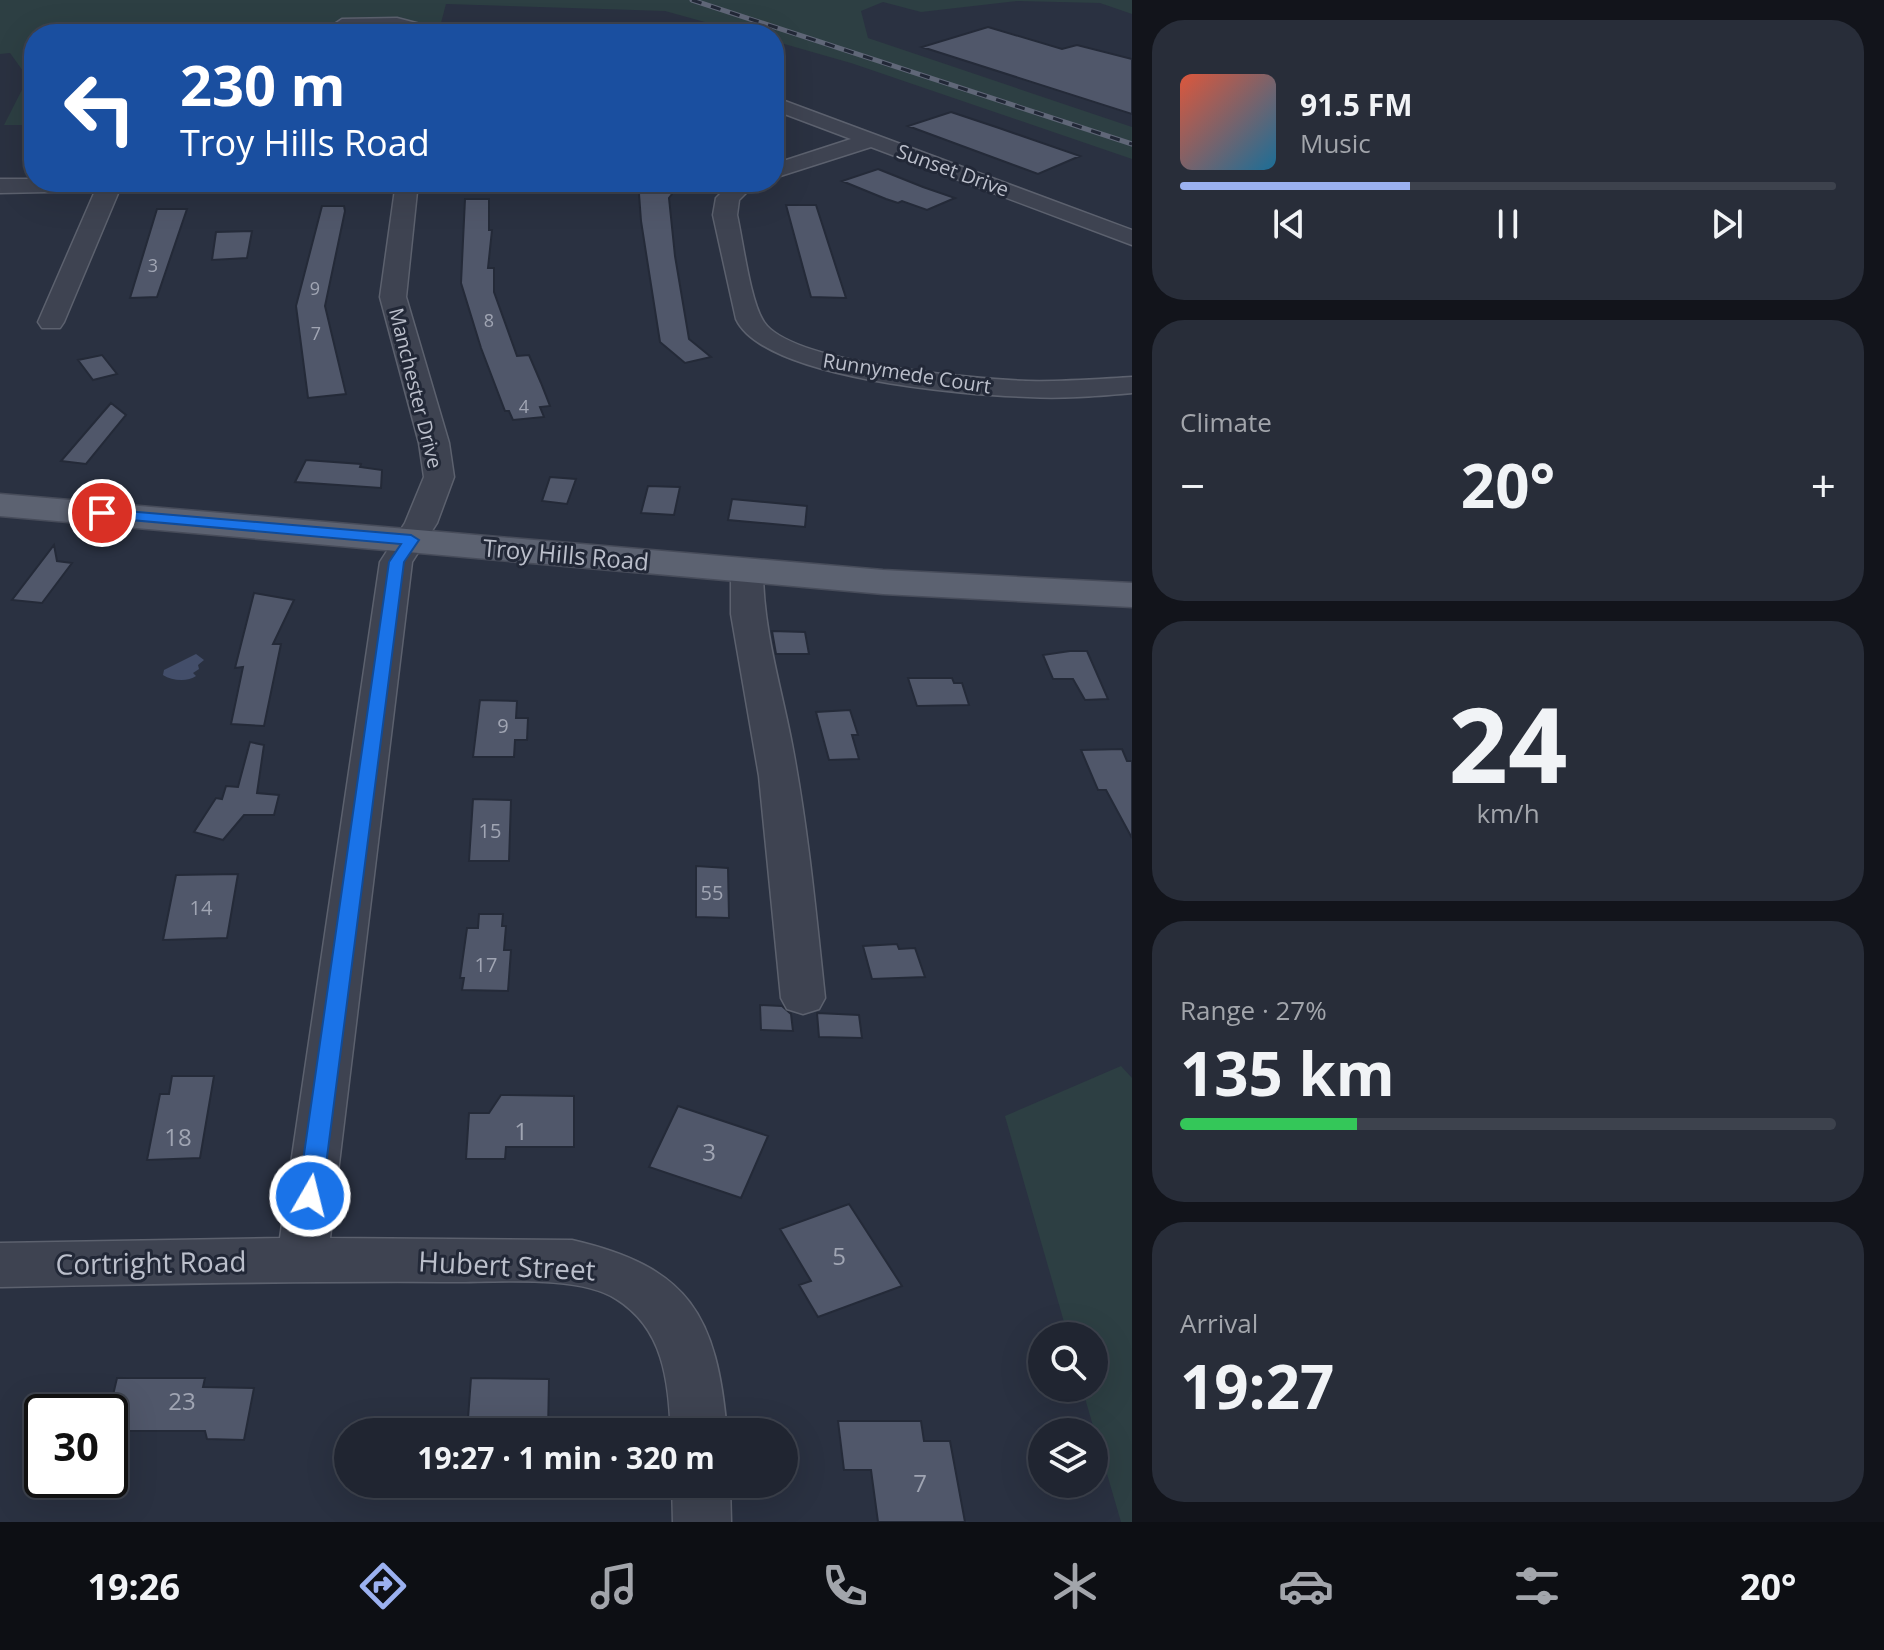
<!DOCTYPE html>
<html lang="en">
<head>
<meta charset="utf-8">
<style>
  :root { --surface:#202531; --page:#282d39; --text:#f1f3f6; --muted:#a2a5ab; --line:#3d424d; --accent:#9bb1f0 }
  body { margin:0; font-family:"Open Sans",sans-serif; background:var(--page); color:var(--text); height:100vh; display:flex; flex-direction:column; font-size:30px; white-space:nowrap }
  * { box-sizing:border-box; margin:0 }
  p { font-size:26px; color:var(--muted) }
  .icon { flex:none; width:44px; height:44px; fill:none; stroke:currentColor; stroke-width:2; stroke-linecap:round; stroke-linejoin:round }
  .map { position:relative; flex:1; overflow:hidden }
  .side { display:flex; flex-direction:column; gap:20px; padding:20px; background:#12141b; width:752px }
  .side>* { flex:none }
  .top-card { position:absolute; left:24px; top:24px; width:760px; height:168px; border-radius:32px; box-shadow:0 8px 32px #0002,0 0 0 2px var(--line); background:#1a4fa0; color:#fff; overflow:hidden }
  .buttons { position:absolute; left:1028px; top:1322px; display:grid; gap:16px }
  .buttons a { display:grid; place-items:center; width:80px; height:80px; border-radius:50%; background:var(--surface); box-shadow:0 8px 32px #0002,0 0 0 2px var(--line); font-size:40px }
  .speed { position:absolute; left:24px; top:1394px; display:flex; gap:16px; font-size:40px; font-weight:700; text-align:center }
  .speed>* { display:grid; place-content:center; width:104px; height:104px; border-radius:50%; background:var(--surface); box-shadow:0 8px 32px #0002,0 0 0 2px var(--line); line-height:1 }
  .speed .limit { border:4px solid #111; border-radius:12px; background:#fff; color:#111 }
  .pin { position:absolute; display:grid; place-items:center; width:68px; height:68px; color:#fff; margin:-34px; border:4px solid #fff; border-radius:50%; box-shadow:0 2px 8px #0007 }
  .me { position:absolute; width:88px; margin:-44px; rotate:8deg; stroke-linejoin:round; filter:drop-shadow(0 0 6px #0008) }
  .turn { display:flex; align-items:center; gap:28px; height:168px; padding:0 24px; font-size:36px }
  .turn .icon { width:104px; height:104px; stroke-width:2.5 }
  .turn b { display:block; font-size:56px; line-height:68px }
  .big { font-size:60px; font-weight:700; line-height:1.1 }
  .side .tile { flex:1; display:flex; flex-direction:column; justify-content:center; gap:12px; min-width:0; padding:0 28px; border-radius:32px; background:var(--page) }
  .side .dial { align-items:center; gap:0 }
  .dial b { font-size:104px; line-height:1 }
  .song { display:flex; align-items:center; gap:24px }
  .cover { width:96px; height:96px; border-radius:12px; background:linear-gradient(135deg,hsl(10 70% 55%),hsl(200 70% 35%)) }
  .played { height:8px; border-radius:4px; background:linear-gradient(90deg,var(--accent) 35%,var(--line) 35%) }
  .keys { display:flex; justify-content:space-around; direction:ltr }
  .heat { display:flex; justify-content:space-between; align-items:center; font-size:44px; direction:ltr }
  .charge { height:12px; border-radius:6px; background:linear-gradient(90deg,#34c759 27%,var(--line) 0) }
  .trip { position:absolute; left:334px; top:1418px; width:464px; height:80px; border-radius:40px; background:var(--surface); box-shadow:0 8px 32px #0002,0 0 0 2px var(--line); font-weight:700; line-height:80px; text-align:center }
  .tabs { display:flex; height:128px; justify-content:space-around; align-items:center; background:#0d0f14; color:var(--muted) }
  .tabs .icon { width:56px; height:56px }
  .tabs .active { color:var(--accent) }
  .tabs b { font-size:36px; color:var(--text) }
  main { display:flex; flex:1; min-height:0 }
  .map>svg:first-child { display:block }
</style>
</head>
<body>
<main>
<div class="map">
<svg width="1132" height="1522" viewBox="0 0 1132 1522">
  <rect width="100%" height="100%" fill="#2a3141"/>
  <path fill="#2d3f43" d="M0,0H1132V14L1100,3L1017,1L921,12L883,2L861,11L868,38L1132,127V159L851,63L774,41V34H748L665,11L446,4L438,34H34V125H4L28,78L10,53L0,54Z
    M1121,1066L1132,1078V1522H1121L1082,1388H1094V1336H1068L1005,1116Z"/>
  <path fill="#434e6a" d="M196,654L204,660L198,665L199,669L193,673L196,676C188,682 172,681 163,675L164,670Z"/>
  <path fill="#50576a" stroke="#242a38" stroke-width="2" d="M988,27L1062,49L1077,45L1132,59V114L922,47Z
    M951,112L999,128L1080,156L1038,174L908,126Z
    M878,169L923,187L955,198L927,210L902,201L898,203L886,199L842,181Z
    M649,182H681L669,198L675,256L689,339L711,357L685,363L660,342L641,221L639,194Z
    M465,199H489V230H492L488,268H494V292L517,356L529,355L541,383L550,406L540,407L544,417L513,420L509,411H505L481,348L461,283Z
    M786,205H816L846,298L811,297Z
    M322,206H344L345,211L325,306L346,394L308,398L296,306Z
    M157,209H187L157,297L130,298Z
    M252,231L247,258L212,260L216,232Z
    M102,355L117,374L93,380L78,360Z
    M111,403L126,415L86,464L61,461Z
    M306,460L361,464L360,467L382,470L381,488L295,482Z
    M550,477L576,479L567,504L542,501Z
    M648,486L680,487L674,515L641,513Z
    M732,499L807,506L805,527L728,520Z
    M54,545L57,561L72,563L42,603L12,600Z
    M254,593L294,600L273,644H281L264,726L231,724L243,667L235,668Z
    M772,631L805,632L809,654H776Z
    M1070,651H1087L1108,699L1085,700L1073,679H1053L1043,655Z
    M908,678H952L954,683H962L969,705L917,706Z
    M480,700L517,701L516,718H528L527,740H515L514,757H473Z
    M850,710L858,735H852L859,759L829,760L816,712Z
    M250,742L264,745L257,793L279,795L274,815H244L223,840L194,832L216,798L222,799L226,786L238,787Z
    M1122,749L1127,761H1132V838L1106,790H1098L1081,750Z
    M473,799L511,800L509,861H469Z
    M696,866L728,868L729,918L696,917Z
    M238,874L227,938L163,940L176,875Z
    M479,914H503L502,926H506L504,950H511L508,991L462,990L464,978H460L467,928H478Z
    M897,944L899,949L915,948L925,977L872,979L863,946Z
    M760,1005L782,1006L791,1014L793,1031L761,1030Z
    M817,1013L859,1015L862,1038L819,1037Z
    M172,1076H214L200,1158L147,1160L160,1094H169Z
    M501,1095L574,1096V1147H506L505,1159H466L469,1113H489Z
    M678,1106L768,1136L741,1198L649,1167Z
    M849,1204L902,1286L818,1317L799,1285L811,1281L780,1229Z
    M117,1378H205L203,1387L254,1388L244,1440L207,1439L205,1431H110V1408Z
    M471,1378L549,1379L548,1432H467Z
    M838,1421H921L924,1441H950L965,1522H878L871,1470H844Z"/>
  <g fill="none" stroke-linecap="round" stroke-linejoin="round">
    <defs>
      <path id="minor" d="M397,18L424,25L434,34L386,29L342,31L333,25L342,19Z
        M774,97L1132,230V245L871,147L774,178V164L851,139L774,110Z
        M0,179H34V182H254L251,187L243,189L119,191L64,322L60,328H42L38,322L95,191L0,193Z
        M396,182H418L406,297L449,443L454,477L437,523L412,562L330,1238L572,1240C689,1267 717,1315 727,1432H671C668,1380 664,1329 616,1299C578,1274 489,1283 443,1282C295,1281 148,1284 0,1287V1243L280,1238L380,562L405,523L424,477L419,443L380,297Z
        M732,182H757L739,200L737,215C743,241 750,301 764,322C792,364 977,379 1028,381C1063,382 1097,379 1132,377V393C1097,396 1063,399 1028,397C966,395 764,379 736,319L713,215L716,198Z
        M747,560L759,563L763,570C763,630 781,686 792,744C808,828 816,913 825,998L819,1009L803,1014L787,1009L781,998L759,776L731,614V570L735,563Z
        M672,1484H730L731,1522H673Z"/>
      <path id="major" d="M0,494L883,570L1132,583V607L883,594L0,516Z"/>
    </defs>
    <use href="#minor" stroke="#5c616e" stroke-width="3"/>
    <use href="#major" stroke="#474c5a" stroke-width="3"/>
    <use href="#minor" fill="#3e4351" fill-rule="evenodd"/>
    <use href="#major" fill="#5c6271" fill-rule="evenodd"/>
    <defs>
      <path id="rail" d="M692,0L1132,144"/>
    </defs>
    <use href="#rail" stroke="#606778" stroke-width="5"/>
    <use href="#rail" stroke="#222837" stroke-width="3" stroke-dasharray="10" stroke-linecap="butt"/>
  </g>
  <path fill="#1a73e8" stroke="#114b97" stroke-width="2" d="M102,509L411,535L419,540L404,562L322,1196L319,1203L310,1206L302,1203L298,1196L389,562L401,544L97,517V510Z"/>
  <g text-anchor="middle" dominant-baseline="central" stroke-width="6" stroke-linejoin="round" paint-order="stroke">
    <g font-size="18" fill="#a0a5b3">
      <text x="153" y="265">3</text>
      <text x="315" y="288">9</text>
      <text x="489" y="320">8</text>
      <text x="316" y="333">7</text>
      <text x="524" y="406">4</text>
    </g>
    <g font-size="20" fill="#bbbfcb" stroke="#222837">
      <text transform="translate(953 170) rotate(20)">Sunset Drive</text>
      <text transform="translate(907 373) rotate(9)">Runnymede Court</text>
      <text transform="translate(416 388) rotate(76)">Manchester Drive</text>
    </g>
    <g font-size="20" fill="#a0a5b3">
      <text x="503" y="725">9</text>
      <text x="490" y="830">15</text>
      <text x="712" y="892">55</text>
      <text x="201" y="907">14</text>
      <text x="486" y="964">17</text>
    </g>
    <g font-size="24" fill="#bbbfcb" stroke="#222837">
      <text transform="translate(566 554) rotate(5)">Troy Hills Road</text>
    </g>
    <g font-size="24" fill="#a0a5b3">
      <text x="521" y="1130">1</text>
      <text x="178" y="1136">18</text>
      <text x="709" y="1151">3</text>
      <text x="839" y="1255">5</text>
      <text x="182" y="1400">23</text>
      <text x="920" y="1482">7</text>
    </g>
    <g font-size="28" fill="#bbbfcb" stroke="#222837">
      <text transform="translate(151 1262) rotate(-1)">Cortright Road</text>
      <text transform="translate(507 1265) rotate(3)">Hubert Street</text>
    </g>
  </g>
</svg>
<div class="buttons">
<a><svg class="icon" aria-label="search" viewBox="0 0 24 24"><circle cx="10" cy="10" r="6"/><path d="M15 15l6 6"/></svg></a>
<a><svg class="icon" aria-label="layers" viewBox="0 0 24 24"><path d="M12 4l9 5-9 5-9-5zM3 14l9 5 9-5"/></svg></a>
</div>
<div class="speed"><div class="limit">30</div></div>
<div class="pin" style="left:102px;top:513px;background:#d93025"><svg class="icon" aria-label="arrive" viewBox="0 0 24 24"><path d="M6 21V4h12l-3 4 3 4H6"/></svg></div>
<svg class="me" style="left:310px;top:1196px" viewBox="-20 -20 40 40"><circle r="17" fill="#1a73e8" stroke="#fff" stroke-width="3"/><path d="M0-11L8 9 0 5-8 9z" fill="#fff"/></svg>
<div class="trip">19:27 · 1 min · 320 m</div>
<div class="top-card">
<div class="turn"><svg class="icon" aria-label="left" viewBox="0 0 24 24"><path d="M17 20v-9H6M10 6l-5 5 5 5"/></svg><div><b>230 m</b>Troy Hills Road</div></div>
</div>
</div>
<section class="side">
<div class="tile">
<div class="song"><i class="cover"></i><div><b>91.5 FM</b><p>Music</p></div></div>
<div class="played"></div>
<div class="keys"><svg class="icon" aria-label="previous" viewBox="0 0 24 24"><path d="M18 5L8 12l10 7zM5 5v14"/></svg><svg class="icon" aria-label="pause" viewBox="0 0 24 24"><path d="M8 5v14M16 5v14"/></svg><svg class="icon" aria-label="next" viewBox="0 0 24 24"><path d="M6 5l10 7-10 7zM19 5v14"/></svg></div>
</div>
<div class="tile"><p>Climate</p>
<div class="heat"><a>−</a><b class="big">20°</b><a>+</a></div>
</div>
<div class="tile dial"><b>24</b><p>km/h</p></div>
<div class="tile"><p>Range · 27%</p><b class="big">135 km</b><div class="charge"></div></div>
<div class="tile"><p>Arrival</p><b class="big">19:27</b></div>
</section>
</main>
<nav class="tabs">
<b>19:26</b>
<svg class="icon active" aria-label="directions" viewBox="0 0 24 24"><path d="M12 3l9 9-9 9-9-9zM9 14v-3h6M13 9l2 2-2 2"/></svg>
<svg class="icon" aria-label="music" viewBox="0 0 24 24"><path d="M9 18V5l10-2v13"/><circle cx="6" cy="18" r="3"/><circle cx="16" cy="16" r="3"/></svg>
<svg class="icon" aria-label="phone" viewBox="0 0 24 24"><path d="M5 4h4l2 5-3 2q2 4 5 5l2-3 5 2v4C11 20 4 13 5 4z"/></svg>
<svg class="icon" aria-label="climate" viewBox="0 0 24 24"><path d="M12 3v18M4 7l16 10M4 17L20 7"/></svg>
<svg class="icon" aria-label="car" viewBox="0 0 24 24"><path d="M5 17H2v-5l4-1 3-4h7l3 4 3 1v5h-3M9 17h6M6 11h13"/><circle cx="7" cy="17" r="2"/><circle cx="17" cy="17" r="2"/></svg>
<svg class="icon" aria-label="filters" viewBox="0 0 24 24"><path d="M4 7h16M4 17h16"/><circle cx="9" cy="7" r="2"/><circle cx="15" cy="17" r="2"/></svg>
<b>20°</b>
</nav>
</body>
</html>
